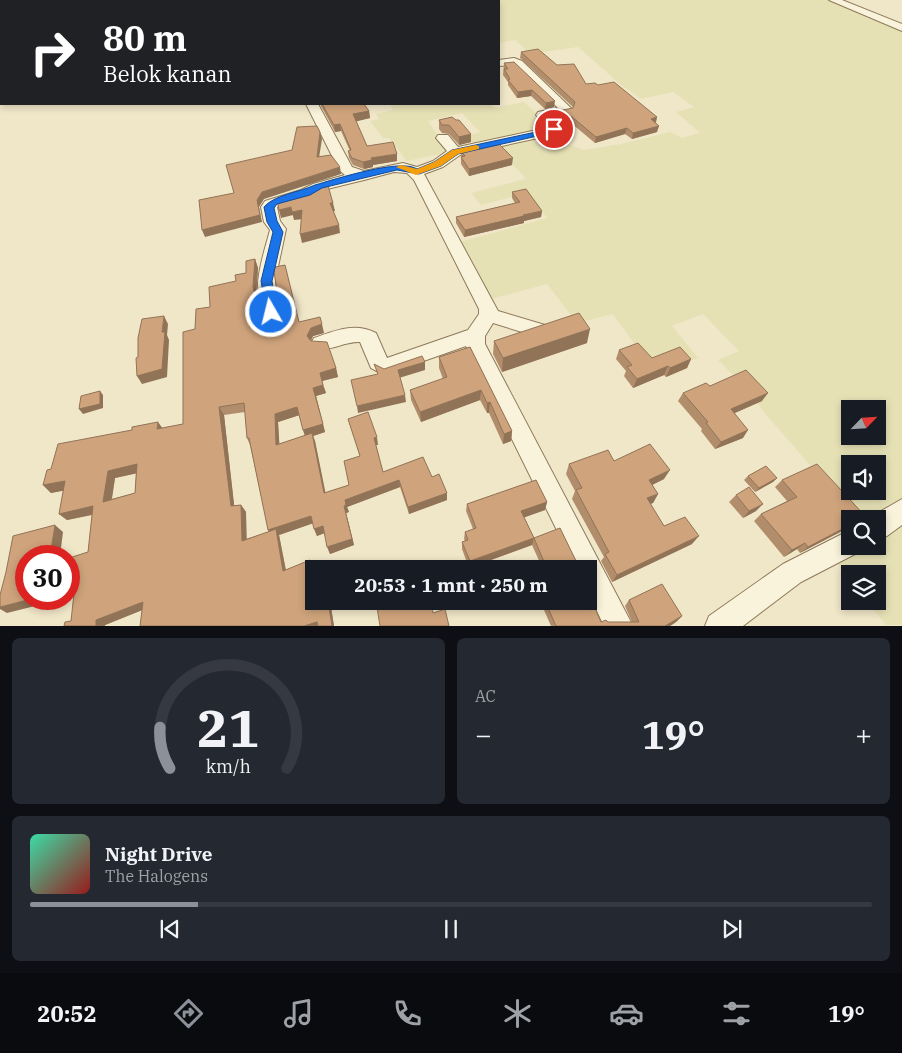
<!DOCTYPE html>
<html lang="id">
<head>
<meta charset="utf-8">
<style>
  :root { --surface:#171b24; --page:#242831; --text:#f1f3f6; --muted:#9ea1a6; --line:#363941; --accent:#8c9099 }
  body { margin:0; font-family:"IBM Plex Serif",serif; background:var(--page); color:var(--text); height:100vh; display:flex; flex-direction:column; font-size:19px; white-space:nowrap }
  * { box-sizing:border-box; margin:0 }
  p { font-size:16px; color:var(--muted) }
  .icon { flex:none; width:28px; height:28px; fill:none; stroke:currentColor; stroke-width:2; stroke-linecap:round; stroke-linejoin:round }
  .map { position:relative; height:626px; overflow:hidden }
  .details { display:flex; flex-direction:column; gap:12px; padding:12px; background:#0d0f14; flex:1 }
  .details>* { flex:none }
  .hud { position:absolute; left:0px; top:0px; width:500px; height:105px; box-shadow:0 2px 8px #0003; background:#202124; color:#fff; overflow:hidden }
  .needle { width:32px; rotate:65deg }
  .buttons { position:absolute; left:841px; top:400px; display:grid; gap:10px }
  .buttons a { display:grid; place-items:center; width:45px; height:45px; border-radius:0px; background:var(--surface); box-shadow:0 2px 8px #0003; font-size:25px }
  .speed { position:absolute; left:15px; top:545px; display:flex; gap:10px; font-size:25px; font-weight:700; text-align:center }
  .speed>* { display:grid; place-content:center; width:65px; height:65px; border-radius:50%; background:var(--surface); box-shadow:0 2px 8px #0003; line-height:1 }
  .speed .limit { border:8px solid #d22; background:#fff; color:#111 }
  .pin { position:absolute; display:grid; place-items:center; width:42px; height:42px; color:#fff; margin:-21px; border:2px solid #fff; border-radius:50%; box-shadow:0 1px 5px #0007 }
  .me { position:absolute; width:55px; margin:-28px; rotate:352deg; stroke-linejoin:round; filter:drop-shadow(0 0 4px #0008) }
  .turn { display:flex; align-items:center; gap:18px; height:105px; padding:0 20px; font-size:22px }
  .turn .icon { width:65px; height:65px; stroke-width:2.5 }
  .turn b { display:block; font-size:35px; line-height:42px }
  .big { font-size:38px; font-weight:700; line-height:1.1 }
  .details .tile { flex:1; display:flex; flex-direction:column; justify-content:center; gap:8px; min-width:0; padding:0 18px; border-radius:8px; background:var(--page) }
  .details .dial { align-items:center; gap:0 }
  .dial svg { height:130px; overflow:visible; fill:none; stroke:var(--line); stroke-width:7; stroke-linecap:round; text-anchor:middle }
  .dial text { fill:var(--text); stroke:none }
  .song { display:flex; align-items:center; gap:15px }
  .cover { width:60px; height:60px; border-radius:8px; background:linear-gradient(135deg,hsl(160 70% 55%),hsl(0 70% 35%)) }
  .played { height:5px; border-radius:2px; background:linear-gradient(90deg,var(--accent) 20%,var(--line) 20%) }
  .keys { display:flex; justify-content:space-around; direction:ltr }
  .heat { display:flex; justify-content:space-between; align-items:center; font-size:28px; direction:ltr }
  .details .tiles { flex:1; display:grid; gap:12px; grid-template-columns:1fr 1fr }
  .tile:last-child { grid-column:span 2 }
  .trip { position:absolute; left:305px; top:560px; width:292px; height:50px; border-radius:0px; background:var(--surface); box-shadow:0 2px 8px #0003; font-weight:700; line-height:50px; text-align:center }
  .tabs { display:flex; height:80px; justify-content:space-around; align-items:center; background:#090b0e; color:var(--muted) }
  .tabs .icon { width:35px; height:35px }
  .tabs .selected { color:var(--accent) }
  .tabs b { font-size:22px; color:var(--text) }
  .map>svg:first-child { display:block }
</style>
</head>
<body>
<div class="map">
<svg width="902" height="626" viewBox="0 0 902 626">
  <rect width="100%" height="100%" fill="#f0e6c8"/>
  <path fill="#e6e1b5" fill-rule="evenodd" d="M436,0H830L902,30V625H886L867,601H878V574H850V580L830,555L850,546H878V519H857L763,411L747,389L718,360L739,351L703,314L672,326L698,358L685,363L647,362L613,314L577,323L547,284L488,300L456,243L547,218L528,193L481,205L471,193L526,179L492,142L475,146L467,136L480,132L462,113L428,121L449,152L407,161L389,138H383L370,121L379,119L376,114L393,110L390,104H490L494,108L524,102L548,124L545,130L529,134L545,151L570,145L584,150L621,144L670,132L682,138L700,133L676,112L694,107L673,92L641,99L620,84L578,47L530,54L515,40L499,43V1ZM850,409H878V436H850ZM850,464H878V491H850Z"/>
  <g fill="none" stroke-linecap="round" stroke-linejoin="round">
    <defs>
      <path id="minor" d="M829,0H842L902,24V31Z
        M0,23H1V29H0Z
        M514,58L522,61L573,110L572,113L551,117L561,129L557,134L552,135L460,155L443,167L424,174L498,311L545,325L548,330L545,335L538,337L493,323L485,336V344L633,626H604L589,594V569H576L466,346L384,375L371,368L360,342C344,341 328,353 314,348L311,343L314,338C335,331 354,322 376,333L387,358L468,330L479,314V309L414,180L407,173L394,172L364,180L323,190L311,196L277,207L280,221L286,229L275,281L280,312L278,317L271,319L264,317C250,290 263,257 270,230L264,222L261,207L265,201L301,190L313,184L345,175L339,170L306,104H318L352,167L364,171L403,163L417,167L433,161L447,151L436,138L438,135H448L458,147L546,128L536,115L538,112L558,108L514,65L499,66V60Z
        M902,499V525L887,536L878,539V519L869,518Z
        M850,530V546H861L859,552L801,582L743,626H705L709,616L783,564Z"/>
    </defs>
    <use href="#minor" stroke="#8d795c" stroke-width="2"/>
    <use href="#minor" fill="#faf3dc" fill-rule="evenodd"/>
  </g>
  <path fill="#b28d6b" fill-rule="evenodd" d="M521,52L557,65L586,84L598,85L657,117L656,123L657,132L632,139L625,134L595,143L571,123L565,125L557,118L558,111L574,108L520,58Z
    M504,63L554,107L545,109L531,96L517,98L508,85V82L503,75Z
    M320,104H364L369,111L370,118L356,121L367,146L397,161L373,165V167L364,169L353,165L349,158L348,151H350L341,131L335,132Z
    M452,117L471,142L459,145L449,134L442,133L439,129V120Z
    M461,150L512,165L469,176L461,164Z
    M512,192L542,211L541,217L524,221V223L464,237L456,223V217L515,203L512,198Z
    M255,259L258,268L256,296L260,309L268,312L276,310L279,303L287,273L299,322L324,333L313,336L311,341L336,368L338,377L322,381L326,393L316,396L325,432L313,436L315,441L325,493L349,485L360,456L348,419L378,445H376L383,472L432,477L447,500L409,514L400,487L347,507L349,512L346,513L354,545L330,554L324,533L317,536L313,523L279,535L286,570L310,560L314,567V601H330L334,626H140L142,610L105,625V626H64L71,621L74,594L69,595V558L88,552L92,515L67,520L59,514L64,490L51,493L43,485L51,469L162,428L183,424L195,329L210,307L236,281L246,273ZM245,412L247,438L250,445L269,532L246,539V512L241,505H234L224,415ZM299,415L305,436L279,444L278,422ZM136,473L135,493L112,499L115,478Z
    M494,341L587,343L502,372L493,354Z
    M470,347L512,431L511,441L503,444L489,413H487L480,400L421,422L411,400L410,390L443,379L439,368V357Z
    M619,350L652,358L691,359L687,368L666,377L664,375L633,388L624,376L626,371L616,359Z
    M710,386L762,401L734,413L743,438L715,449L701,431L702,429L678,401L683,393Z
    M614,461L664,479L652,485L658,494L653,503L650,504L664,526L692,544L612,582L601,561L604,557L572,499L575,491L566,474L569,464Z
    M748,476L777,478L773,482L755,492L744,480Z
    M536,480L547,502L545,510L524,517L534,538L560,528L577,563L591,564V585L589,588V569H532L541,565L532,545L469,568L462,549V542L465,541L464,539L465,532L473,529L466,511L467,504Z
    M782,480L866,517L800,553L797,549L784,557L754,521L761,514L787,501L775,487Z
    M736,495L756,511L743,518L729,502Z
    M629,600L682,616L676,622L670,626H551L540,601H589L601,622H632L625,606Z"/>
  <path fill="#917357" d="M276,0H303L292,1H276Z
    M532,90L531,96L517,98L518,92Z
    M555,101L554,107L545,109L546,103Z
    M369,111L370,118L354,122L353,114Z
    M572,117L571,123L565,125L566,118Z
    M657,117L655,124L651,119Z
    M340,124L341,131L335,132L334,125Z
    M659,126L657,132L632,139L633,133Z
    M627,128L625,134L595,143L596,137Z
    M320,132L322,139L318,164L317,157Z
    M471,134V142L459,145V137Z
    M397,154V161L373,165V167L364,169L363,162L371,158Z
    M513,158L512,165L469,176V169Z
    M340,167L341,174L264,199L259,207L262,222L205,237L202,230L257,200L262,192Z
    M330,203H333L335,211L331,212Z
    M291,207L293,215L281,218L279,210Z
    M302,210L304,219L294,220L292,212Z
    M542,211L541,217L524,221V223L464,237L465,230Z
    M339,225L340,233L302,243L300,234Z
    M255,259L258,268L256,296L262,318L253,287Z
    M164,316L168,324L167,335L169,340L167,377L142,384L137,376L162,332Z
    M322,324L324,333L313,336L309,344L307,336L311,328Z
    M590,329L587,343L502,372L503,358Z
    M691,359L687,368L666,377L670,368Z
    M425,362V370L399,378L398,370Z
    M668,366L664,375L633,388L637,379Z
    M336,368L338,377L322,381L320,373Z
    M323,385L326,393L316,396L325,432L313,436L315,441L327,500L303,430L313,388Z
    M481,390L480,400L421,422L420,412Z
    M100,391L103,395V408L83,414L79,409Z
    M768,393L762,401L726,417L731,409Z
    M405,395L406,402L358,413L357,406Z
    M490,402L489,413H487V403Z
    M219,407L224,415L235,513L231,506Z
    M297,407L300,415L278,422L280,453L276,445L275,414Z
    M158,422L163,429H157Z
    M748,430L743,438L715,449L721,442Z
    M512,431L511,441L503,444L504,434Z
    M377,437L378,445H375L374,438Z
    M137,464L143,472L115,478L110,509L103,502L108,471Z
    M670,470L664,479L644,489L649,480Z
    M777,478L773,482L755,492L759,488Z
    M399,480L400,487L347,507L349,512L346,513L354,545L330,554L327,547L344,506L345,500Z
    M65,481L73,489L51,493L43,485Z
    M447,493V500L409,514L408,507Z
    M658,494L653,503L642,507L647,498Z
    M547,502L545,510L520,519L521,511Z
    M763,504L756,511L743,518L749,511Z
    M241,505L246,512L247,547L242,541Z
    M93,506L100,513L67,520L59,514Z
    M311,516L314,523L279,535L287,577L283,571L272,537L268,530Z
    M55,525L63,532L60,556H50Z
    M850,525V527L800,553L808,547Z
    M323,526L325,533L317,536L314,529Z
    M699,536L692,544L612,582L617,575Z
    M534,538L532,545L469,568L470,561Z
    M805,543L797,549L784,557L792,550Z
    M310,560L314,567V576Z
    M75,584L83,590L69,595V586Z
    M31,599H59L51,602L7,613L0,609V607Z
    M328,601H330L334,626H332Z
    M143,602L150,607L105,625V626H96V620Z
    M682,616L676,622L670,626H665Z
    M317,622L320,626H304Z"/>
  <path fill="#cfa47c" stroke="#917357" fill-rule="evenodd" d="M184,0H276L277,1H184Z
    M334,0H428L429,1H335Z
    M538,49L557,65L574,64L586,84L595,83L598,85L614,82L657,117L651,119L659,126L633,133L627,128L596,137L572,117L566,118L558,111L573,108L575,102L521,52Z
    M514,62L555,101L546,103L532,90L518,92L508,80L510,79L504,69H508L504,63Z
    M322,104H364L369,111L353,114L367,146L393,142L397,154L371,158L372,160L363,162L352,158L348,151L351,150L340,124L334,125Z
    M452,117L456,120H459L471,134L459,137L449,125H442L439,120Z
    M317,126L320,132L317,157L331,155L340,167L262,192L257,200L260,215L202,230L199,200L234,193L226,165L292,150L297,127Z
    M497,142L513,158L469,169L461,157L465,156L461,150Z
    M327,182L333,203H330L339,225L300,234L302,210L292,212L291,207L279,210L277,200Z
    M526,189L542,211L523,215L524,216L465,230L456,217L520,202L512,192Z
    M255,259L253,287L259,309L268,312L276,310L279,303L274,272L275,267L285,265L299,322L320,317L322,324L311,328L307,336L311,341L327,342L336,368L320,373L323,385L313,388L323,424L303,430L297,407L275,414L276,445L312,433L324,493L349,485L344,461L360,456L348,419L368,412L377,437L374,438L383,472L423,457L432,477L439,474L447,493L408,507L399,480L345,500L346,505L344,506L352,539L327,547L323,526L314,529L311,516L268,530L249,438H247L244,403L219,407L231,506L241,505L242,541L276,529L283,571L310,560L314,576V601H328L332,626H318L317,622L304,626H140L143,602L96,620V626H64L65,622L71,621L75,584L69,586V558L88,552L93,506L59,514L65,481L43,485L47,470L51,469L58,444L132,430V427L158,422L157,429L183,424V332L195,329L196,309L210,307L209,287L236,281L235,275L246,273V261ZM137,464L135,493L103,502L108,471Z
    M579,313L590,329L503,358L494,341Z
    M164,316L162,332H165L162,369L137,376L136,358L138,357V338L142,319Z
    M638,343L652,358L680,347L691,359L670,368L668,366L637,379L627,367L632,365L619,350Z
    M470,347L512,431L504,434L490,402L487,403L481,390L420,412L410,390L447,377L439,357Z
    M422,356L425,362L398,370L405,395L357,406L351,380L378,374L374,364L384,369Z
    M746,370L768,393L731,409L748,430L721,442L706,423L708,422L683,393L706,383L710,386Z
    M100,391V404L79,409L81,396Z
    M650,444L670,470L649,480L658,494L647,498L664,526L685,517L699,536L617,575L605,554L609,552L576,490L582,488L569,464L608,450L614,461Z
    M817,464L866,517L862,519H850V525L808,547L805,543L792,550L761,514L797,497L782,480Z
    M766,466L777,478L759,488L748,476Z
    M536,480L547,502L521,511L534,538L470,561L462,542L468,540L465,532L476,528L467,504Z
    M749,487L763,504L749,511L736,495Z
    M55,525L50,556H26V599H31L0,607V595L6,572L13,536Z
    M560,528L577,563L591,564V585L589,586V569H532L545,564L534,538Z
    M662,584L682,616L665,626H556L545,601H589V595L601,622L606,620L608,622H639L629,600Z
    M376,601H430L433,613L445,609L449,626H380Z"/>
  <path fill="#1a73e8" stroke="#114b97" d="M554,126L558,129L555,132L458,154L441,166L419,174L397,170L322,188L310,195L277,204L274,208L277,221L283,232L272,281L277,312L275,315H267L261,281L273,232L267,222L264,207C274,195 300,192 315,185C336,179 401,158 417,169L434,162L452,150L550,129Z"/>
  <path fill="#f59e0b" d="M476,145L479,146V149L458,154L441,166L416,175L396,167L401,165L417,169L434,162L452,150Z"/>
</svg>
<div class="buttons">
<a><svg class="needle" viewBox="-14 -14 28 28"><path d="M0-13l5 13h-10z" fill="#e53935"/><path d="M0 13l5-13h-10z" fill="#9ea1a6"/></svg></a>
<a><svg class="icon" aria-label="sound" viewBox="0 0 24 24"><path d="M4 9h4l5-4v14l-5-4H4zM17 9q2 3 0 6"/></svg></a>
<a><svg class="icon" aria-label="search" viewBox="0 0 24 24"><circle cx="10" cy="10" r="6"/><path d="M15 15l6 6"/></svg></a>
<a><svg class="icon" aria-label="layers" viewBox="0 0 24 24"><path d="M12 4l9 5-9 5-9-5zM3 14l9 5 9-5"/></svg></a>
</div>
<div class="speed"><div class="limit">30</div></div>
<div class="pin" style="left:554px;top:129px;background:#d93025"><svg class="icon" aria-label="arrive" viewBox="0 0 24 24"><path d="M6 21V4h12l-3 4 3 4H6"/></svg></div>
<svg class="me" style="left:271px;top:312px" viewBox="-20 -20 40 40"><circle r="17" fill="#1a73e8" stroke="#fff" stroke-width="3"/><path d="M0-11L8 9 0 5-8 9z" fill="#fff"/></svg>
<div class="trip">20:53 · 1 mnt · 250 m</div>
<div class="hud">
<div class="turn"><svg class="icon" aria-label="right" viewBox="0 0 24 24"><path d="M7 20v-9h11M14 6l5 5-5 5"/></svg><div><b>80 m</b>Belok kanan</div></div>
</div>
</div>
<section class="details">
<div class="tiles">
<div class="tile dial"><svg viewBox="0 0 100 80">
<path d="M14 69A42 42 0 1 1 86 69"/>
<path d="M14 69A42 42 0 0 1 8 44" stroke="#8c9099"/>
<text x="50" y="56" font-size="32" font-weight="700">21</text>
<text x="50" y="72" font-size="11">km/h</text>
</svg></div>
<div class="tile"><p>AC</p>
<div class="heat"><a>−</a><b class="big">19°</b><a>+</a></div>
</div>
<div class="tile">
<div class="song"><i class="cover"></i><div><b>Night Drive</b><p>The Halogens</p></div></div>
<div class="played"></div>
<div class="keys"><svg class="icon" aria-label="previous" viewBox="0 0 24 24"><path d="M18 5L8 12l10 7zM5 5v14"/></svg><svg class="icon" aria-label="pause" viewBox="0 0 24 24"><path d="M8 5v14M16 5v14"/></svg><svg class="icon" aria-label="next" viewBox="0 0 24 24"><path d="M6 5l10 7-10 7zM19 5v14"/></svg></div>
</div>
</div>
</section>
<nav class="tabs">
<b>20:52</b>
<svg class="icon selected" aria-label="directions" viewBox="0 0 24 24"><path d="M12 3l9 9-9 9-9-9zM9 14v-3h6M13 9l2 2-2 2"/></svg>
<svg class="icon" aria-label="music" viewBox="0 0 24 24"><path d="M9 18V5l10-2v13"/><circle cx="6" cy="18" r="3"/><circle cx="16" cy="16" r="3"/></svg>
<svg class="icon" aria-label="phone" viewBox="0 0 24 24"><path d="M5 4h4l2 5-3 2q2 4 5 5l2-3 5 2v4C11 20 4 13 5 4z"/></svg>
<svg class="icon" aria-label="climate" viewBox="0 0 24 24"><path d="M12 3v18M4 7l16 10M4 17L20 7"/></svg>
<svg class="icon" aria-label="car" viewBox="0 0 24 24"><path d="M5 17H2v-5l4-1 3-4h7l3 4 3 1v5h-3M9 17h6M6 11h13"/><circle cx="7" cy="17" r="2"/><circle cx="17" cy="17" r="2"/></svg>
<svg class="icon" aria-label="filters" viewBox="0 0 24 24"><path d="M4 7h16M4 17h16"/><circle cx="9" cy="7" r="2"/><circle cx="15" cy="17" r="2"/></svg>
<b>19°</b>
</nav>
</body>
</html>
